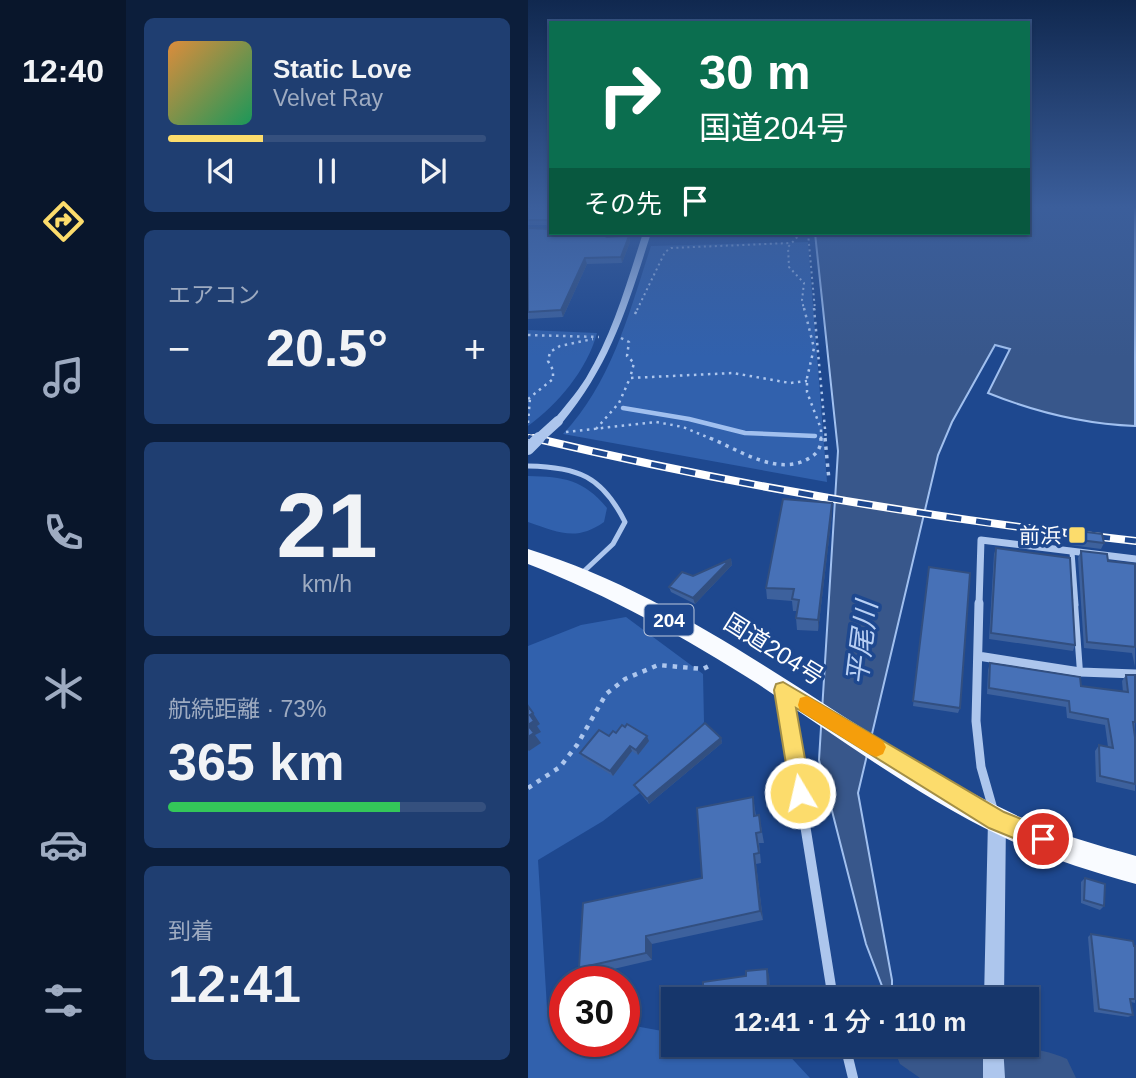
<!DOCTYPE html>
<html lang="ja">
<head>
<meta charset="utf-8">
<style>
  :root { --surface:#16366b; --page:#1f3e71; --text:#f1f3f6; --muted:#9eabc1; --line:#35507e; --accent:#fcdc6c }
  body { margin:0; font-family:Helvetica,"Noto Sans JP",sans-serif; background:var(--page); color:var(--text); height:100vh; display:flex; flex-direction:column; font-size:26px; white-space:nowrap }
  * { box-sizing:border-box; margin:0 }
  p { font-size:23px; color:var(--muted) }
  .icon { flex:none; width:38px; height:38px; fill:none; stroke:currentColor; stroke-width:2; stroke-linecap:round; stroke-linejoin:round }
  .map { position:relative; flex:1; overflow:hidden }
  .sheet { display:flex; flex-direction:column; gap:18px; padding:18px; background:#0c1e3b; width:402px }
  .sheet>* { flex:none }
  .guide { position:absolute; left:21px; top:21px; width:481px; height:214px; border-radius:0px; box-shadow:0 2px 5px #0004,0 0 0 2px var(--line); background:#0b6e4f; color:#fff; overflow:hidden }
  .speed { position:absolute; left:21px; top:966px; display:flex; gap:14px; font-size:35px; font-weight:700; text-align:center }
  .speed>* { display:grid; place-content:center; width:91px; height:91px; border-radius:50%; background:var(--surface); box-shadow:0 2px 5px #0004,0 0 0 2px var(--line); line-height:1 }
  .speed .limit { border:10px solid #d22; background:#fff; color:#111 }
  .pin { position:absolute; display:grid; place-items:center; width:60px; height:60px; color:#fff; margin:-30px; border:4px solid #fff; border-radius:50%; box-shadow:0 2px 7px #0007 }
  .me { position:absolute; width:77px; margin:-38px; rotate:351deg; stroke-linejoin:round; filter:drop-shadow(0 0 5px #0008) }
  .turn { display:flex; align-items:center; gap:24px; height:147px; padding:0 35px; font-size:32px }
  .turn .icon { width:91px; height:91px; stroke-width:2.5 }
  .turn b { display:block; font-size:49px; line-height:60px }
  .then { display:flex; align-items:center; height:66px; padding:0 35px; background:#0003; gap:14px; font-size:26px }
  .big { font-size:52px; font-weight:600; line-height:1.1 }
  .sheet .widget { flex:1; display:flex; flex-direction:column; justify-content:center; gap:10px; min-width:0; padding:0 24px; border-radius:10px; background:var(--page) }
  .sheet .dial { align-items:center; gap:0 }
  .dial b { font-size:91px; line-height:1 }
  .song { display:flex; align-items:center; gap:21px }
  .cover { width:84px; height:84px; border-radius:10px; background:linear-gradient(135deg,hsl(30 70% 55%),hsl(150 70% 35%)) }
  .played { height:7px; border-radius:4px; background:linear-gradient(90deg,var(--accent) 30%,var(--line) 30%) }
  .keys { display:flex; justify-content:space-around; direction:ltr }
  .heat { display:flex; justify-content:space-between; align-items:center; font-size:38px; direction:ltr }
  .charge { height:10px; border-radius:5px; background:linear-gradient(90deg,#34c759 73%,var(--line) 0) }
  .trip { position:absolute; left:133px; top:987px; width:378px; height:70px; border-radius:0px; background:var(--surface); box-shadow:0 2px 5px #0004,0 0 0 2px var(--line); font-weight:600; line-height:70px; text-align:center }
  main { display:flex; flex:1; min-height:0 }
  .tabs { display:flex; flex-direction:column; width:126px; justify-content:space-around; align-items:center; background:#09162b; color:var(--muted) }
  .tabs .icon { width:49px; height:49px }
  .tabs .active { color:var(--accent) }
  .tabs b { font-size:32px; color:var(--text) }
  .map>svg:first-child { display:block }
</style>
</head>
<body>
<main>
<nav class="tabs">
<b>12:40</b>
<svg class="icon active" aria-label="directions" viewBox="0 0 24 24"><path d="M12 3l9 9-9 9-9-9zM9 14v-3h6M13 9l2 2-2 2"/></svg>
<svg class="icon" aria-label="music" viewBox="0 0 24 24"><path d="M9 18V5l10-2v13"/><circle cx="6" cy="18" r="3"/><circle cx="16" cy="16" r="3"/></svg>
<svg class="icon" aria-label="phone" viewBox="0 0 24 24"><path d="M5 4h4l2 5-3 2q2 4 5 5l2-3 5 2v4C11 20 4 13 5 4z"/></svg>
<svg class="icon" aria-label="climate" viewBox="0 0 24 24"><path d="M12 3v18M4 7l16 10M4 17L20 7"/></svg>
<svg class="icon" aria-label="car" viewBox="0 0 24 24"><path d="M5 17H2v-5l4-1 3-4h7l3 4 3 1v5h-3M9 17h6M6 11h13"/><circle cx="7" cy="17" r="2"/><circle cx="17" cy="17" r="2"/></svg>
<svg class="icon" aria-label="filters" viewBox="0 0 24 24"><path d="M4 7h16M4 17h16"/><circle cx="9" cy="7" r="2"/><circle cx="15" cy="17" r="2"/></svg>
</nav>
<section class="sheet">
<div class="widget">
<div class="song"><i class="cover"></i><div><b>Static Love</b><p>Velvet Ray</p></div></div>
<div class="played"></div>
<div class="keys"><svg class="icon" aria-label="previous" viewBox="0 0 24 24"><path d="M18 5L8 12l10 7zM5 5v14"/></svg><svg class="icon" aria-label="pause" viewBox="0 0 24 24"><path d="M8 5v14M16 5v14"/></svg><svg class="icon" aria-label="next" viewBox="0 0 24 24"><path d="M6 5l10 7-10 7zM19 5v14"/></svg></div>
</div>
<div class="widget"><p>エアコン</p>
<div class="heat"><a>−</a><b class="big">20.5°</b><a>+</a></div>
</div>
<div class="widget dial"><b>21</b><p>km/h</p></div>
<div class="widget"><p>航続距離 · 73%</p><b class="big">365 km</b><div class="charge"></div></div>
<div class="widget"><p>到着</p><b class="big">12:41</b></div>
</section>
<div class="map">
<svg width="608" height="1078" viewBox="0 0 608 1078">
  <rect width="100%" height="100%" fill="#1e488f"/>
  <path fill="#3161ad" d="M280,242L299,482L35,434C84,382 101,313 123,246Z
    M0,330L69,333C59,370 30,404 0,426Z
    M0,476C36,477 55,479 79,508L76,522C48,542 30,532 0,522Z
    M98,617L175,674L176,722L139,772L75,821L10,860L19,1008L37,1012V1041H96V1024L145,1033V1045H204L229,1050H256L282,1078H0V646L53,625Z"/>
  <path fill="#38578b" stroke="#a1c0ef" stroke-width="2" d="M501,206H607V426C556,424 507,412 460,393L482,349L467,345L424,422L410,455L330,793L364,980V999H359L338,944L291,760L310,451L287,233H500Z"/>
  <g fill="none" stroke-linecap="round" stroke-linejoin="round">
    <path stroke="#a1c0ef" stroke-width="4.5" d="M95,408L161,419L217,433L287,436"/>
    <path fill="#38578b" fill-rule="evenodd" d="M364,1045C417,1043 490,1038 539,1059L548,1078H392L372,1064Z"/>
    <path stroke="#adc6ed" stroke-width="2" stroke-dasharray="2 3.5" stroke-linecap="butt" d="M273,233L260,247L261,267L276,283L274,300L276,310
      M280,233L287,310
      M109,310L137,252L143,248L262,243"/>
    <path stroke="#adc6ed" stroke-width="2.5" stroke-dasharray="2.5 4.5" stroke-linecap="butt" d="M276,308L286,348L279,378V392L293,429V440
      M286,308L298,440
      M107,314L110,308
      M0,335L71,337
      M93,338L101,342L99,356L106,363L102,378
      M0,399L25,379V370L20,361L22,352L32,346L65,339
      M0,423L2,398
      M68,429L91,403L102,378L205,373L262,383L279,381
      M38,432L128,422L155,427L186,440"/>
    <path stroke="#adc6ed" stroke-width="3.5" stroke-dasharray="3.5 5" stroke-linecap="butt" d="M182,438C213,451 252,478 283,457C290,453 293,447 293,438
      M297,438L301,480"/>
    <path stroke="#adc6ed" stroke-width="4.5" stroke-dasharray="4.5 6" stroke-linecap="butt" d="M0,788L32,767L49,745L78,694L97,679L130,665L175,669L185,664"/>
    <path stroke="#adc6ed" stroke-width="5" d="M0,466C50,467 74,476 97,522L85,544L53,574
      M544,552L548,605"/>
    <path stroke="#adc6ed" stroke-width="6" d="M547,603L552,672"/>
    <path stroke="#adc6ed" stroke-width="7" d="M451,605L453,540L608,559"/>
    <path stroke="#adc6ed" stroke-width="9" d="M451,603L448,721L453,767L465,809
      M450,656L552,672L608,674
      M256,694L275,814"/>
    <path stroke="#adc6ed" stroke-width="10" d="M275,812L305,999
      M317,1045L325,1078"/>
    <path fill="#adc6ed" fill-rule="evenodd" d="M115,233H123C100,305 83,364 34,423H26L25,421C36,407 48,394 58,378C85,333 99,282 115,233Z
      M469,811L475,814L478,820L476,999H456L460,820L463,814Z
      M455,1045H475L477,1078H455Z"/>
    <path fill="#f9fbff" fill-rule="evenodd" d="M0,549C181,605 322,738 492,817C529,834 569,845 608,856V884C562,871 516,857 473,836C387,795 309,736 230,684C156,637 82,596 0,564Z"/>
    <defs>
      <path id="rail-far1" d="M0,437L13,440"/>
      <path id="rail" d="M6,438C205,485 405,519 608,541"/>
    </defs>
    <use href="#rail-far1" stroke="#fff" stroke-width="6"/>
    <use href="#rail" stroke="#fff" stroke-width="8"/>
    <use href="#rail-far1" stroke="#1e488f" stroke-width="4.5" stroke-dasharray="12" stroke-linecap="butt"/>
    <use href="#rail" stroke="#1e488f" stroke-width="5" stroke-dasharray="15" stroke-linecap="butt"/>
    <path stroke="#adc6ed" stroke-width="10" d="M9,440L30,421"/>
    <path stroke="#adc6ed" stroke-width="12" d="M0,449L11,438"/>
  </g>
  <path fill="#3d619d" d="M0,206H23V233H85L83,237L101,236L102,242L94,263L59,264L35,317L0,319V228L21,229L23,225H0Z
    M304,514L290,631L269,630L268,618L269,611H265L264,601L239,599L238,588Z
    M543,530L576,543L573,549L542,545L541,536Z
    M468,548L547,645L545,651L461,639L466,554Z
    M553,551L580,561L607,564V667L604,653L556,648L550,558Z
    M203,559L204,565L167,604L143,592L141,587Z
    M401,567L432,708L430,713L385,706Z
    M462,663L553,686L595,692L594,681L598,675H607V729H606L607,737V791L568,782L567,751L571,745L580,747L577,725L539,718L538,707L459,694L460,670Z
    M88,733L121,741L110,755L104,751L85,776L55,758L52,753Z
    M193,738L194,743L121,804L109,789L106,785Z
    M225,797L228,816L231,815L236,843H231L233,863L228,864L235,920L124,944V960L60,975L51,968L174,878Z
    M557,878L576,906L572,910L553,903V882Z
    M563,934L607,946V1003L603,1002L605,1015L600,1017L566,1012L560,937Z
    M241,975L242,997L175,999Z"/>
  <path fill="#324f80" d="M101,236L102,242L94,263L93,257Z
    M57,258L59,264L35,317L33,310Z
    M304,503V514L290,631V620Z
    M203,559L204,565L167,604L165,598Z
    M5,713L12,724L9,726L13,732L7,735L13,743L1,751L0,750V725L2,715Z
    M119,736L121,741L110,755L108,750Z
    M193,738L194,743L121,804L119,799Z
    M102,746L104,751L85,776L82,771Z
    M226,854L228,864L235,920L232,911Z
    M118,936L124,944V960L118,953Z
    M239,969L241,975L242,997L240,991Z"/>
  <path fill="#4771b7" stroke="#324f80" stroke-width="2" d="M0,206H23V221L21,220H0Z
    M23,225V233H81L79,237L101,236L93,257L57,258L33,310L0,312V228L21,229Z
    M255,499L304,503L290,620L268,618L271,600L264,599L266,589L238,588Z
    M543,530L574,534L576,543L544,539Z
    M468,548L542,558L547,645L463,633Z
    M553,551L579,554L580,561L607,564V647L559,642Z
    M203,559L165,598L141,587L154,572L165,576Z
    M401,567L442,573L432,708L385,701Z
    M462,663L552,677L553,686L600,692L598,675H607V722H605L607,737V784L572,776L571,745L585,748L580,719L542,712L541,701L461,688Z
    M0,706L5,713L2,715L6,721L0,725Z
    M177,723L193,738L119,799L106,785Z
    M99,724L119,736L108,750L102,746L82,771L52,753L71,730L81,736L85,731L88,733L94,725L97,727Z
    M0,725L6,733L0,737Z
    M225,797L226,816L231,815L233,832L228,833L231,853L226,854L232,911L118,936V953L51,968L55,903L174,878L169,808Z
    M557,878L577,884L576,906L556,900Z
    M563,934L605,941L606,946H607V999H602L605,1015L571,1009Z
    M239,969L240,991L233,993V999H175V982L218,976V971Z"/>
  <linearGradient id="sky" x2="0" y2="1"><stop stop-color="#10284f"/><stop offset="0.58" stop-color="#3b5e9b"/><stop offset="1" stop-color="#3b5e9b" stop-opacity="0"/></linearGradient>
  <rect width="608" height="357" fill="url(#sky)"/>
  <path fill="#fcdc6c" stroke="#a48f46" stroke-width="2" d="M255,682L476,812L523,831L526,839L523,847L515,850L461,828L268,708L283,793L279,801L272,804L264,801L246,690L248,684Z"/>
  <path fill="#f59e0b" d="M279,696L355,741L358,747L355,754L348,757L341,754L272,711L270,705L272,698Z"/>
  <rect fill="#fcdc6c" stroke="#1e488f" stroke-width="2.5" x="540" y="526" width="18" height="18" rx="3.5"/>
  <g text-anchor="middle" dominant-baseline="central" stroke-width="7" stroke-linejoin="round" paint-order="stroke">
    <rect fill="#1e488f" stroke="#bcc8dd" stroke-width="2" x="116.5" y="604.5" width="49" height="31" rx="5"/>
    <g font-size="19" font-weight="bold" fill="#fff">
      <text x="141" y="620">204</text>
    </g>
    <g font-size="21" fill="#fff" stroke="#1e488f" text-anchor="end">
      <text x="533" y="535">前浜</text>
    </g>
    <g font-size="24" fill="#fff" stroke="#1e488f">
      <text transform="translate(246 649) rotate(32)">国道204号</text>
    </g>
    <g font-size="28" font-style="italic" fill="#b9d0f4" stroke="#1e488f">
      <text transform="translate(334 643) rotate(-83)">平尾川</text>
    </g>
  </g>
</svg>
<div class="speed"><div class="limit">30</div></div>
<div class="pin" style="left:515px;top:839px;background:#d93025"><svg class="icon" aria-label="arrive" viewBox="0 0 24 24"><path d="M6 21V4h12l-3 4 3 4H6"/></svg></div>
<svg class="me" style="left:272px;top:793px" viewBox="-20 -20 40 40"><circle r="17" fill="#fcdc6c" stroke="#fff" stroke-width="3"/><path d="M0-11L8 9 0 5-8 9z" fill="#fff"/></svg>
<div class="trip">12:41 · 1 分 · 110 m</div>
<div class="guide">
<div class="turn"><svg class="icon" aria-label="right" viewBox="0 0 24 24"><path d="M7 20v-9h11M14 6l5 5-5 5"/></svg><div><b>30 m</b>国道204号</div></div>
<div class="then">その先<svg class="icon" aria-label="arrive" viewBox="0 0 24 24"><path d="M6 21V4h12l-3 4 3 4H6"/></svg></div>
</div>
</div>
</main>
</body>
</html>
